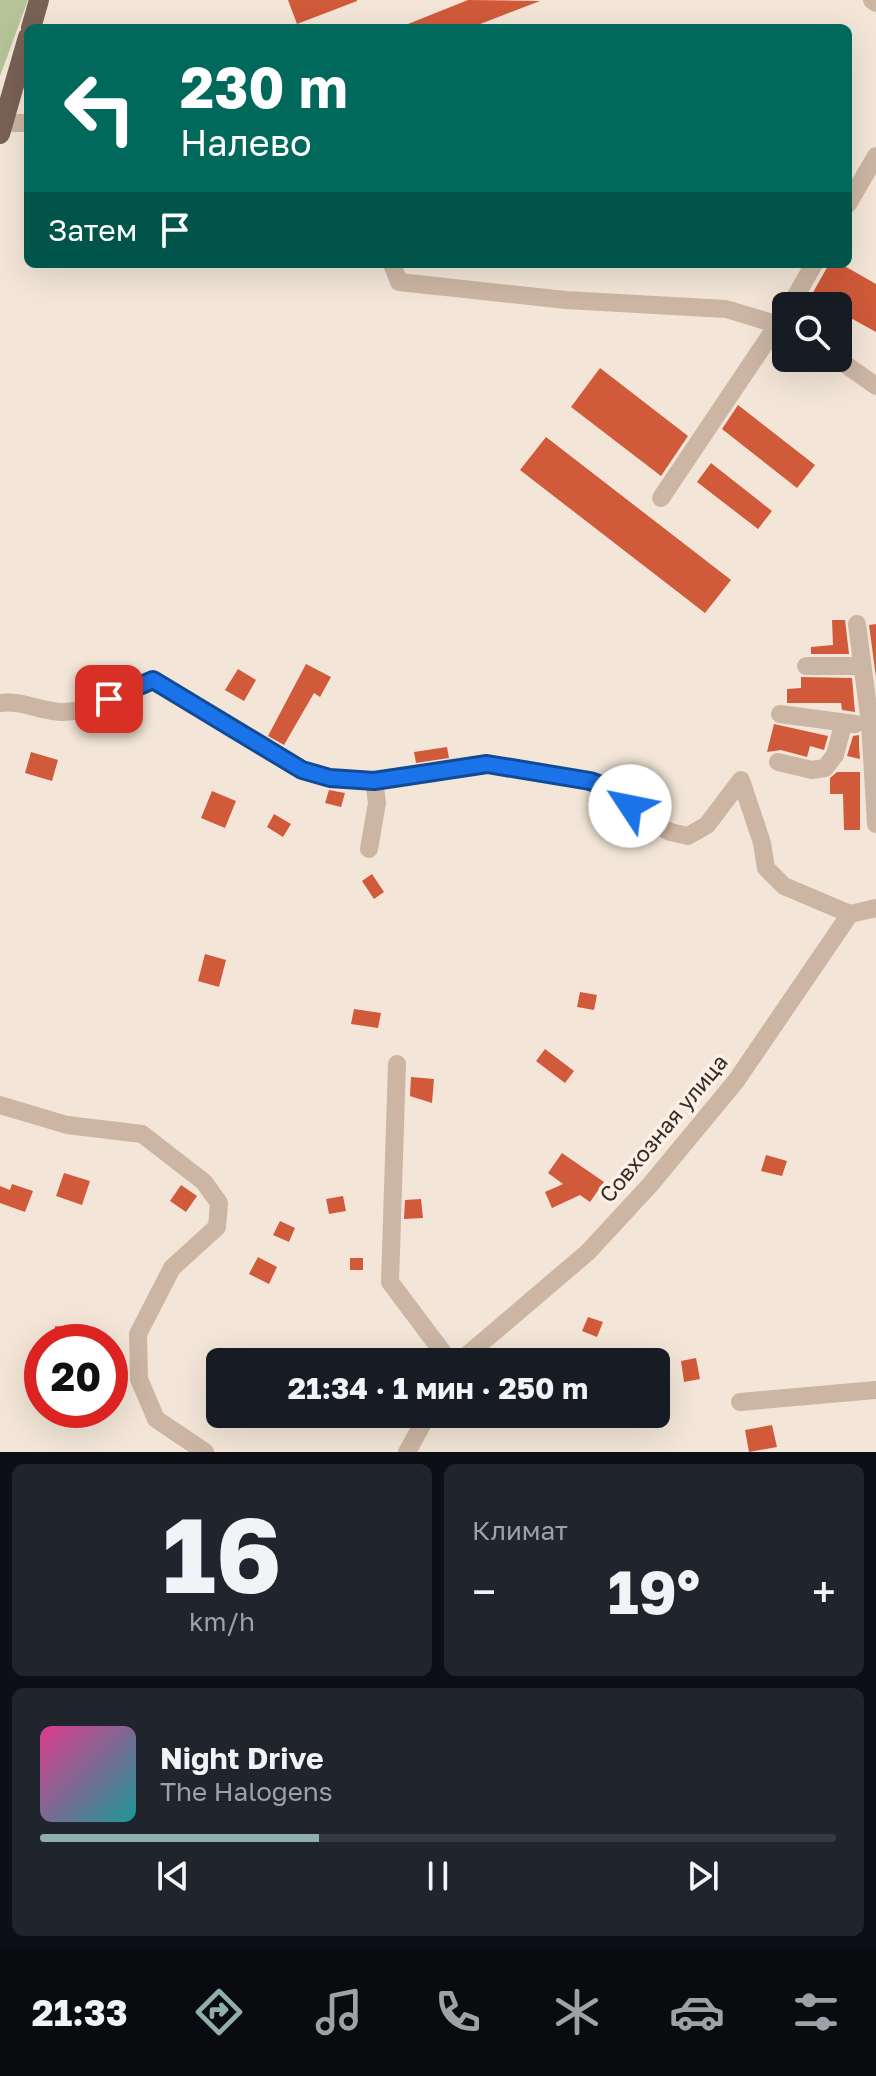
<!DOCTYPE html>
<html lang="ru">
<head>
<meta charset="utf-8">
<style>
  :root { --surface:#171b24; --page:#20242c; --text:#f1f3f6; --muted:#9ea1a6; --line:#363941; --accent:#8faeb0 }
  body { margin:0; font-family:"Golos Text",sans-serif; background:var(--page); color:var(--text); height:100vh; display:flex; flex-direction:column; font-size:30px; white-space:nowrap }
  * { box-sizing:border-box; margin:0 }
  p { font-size:26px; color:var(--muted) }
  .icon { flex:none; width:44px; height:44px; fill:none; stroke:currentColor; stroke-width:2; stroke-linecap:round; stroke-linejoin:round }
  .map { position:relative; height:1452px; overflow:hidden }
  .sheet { display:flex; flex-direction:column; gap:12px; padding:12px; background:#0d0f14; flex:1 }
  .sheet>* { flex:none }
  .guide { position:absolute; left:24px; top:24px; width:828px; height:244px; border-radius:12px; box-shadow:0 8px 32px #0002; background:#00695c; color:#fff; overflow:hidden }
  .tools { position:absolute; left:772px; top:292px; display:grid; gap:16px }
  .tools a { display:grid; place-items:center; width:80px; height:80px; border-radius:12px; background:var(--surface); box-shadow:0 8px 32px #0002; font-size:40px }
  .speed { position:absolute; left:24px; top:1324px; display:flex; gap:16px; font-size:40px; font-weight:700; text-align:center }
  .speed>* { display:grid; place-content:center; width:104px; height:104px; border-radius:50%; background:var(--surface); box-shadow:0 8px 32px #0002; line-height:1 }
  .speed .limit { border:12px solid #d22; background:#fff; color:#111 }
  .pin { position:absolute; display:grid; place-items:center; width:68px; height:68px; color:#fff; margin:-34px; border-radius:16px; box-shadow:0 4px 12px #0006 }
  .me { position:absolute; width:88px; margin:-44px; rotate:304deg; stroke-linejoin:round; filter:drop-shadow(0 0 6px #0008) }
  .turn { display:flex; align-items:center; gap:28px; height:168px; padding:0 24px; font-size:36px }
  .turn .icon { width:104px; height:104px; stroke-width:2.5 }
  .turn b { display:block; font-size:56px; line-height:68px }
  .then { display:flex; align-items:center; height:76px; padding:0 24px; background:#0003; gap:16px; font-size:30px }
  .big { font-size:60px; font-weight:700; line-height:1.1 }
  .sheet .card { flex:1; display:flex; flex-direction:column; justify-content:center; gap:12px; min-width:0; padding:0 28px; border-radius:12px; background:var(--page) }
  .sheet .dial { align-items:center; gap:0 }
  .dial b { font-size:104px; line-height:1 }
  .song { display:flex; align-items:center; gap:24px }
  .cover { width:96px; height:96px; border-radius:12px; background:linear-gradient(135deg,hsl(330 70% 55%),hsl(180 70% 35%)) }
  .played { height:8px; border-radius:4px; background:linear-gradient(90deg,var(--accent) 35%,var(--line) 35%) }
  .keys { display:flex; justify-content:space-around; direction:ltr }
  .heat { display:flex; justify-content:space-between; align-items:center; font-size:44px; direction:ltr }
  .sheet .tiles { flex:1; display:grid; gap:12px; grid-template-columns:1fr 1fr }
  .card:last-child { grid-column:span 2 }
  .trip { position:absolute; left:206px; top:1348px; width:464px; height:80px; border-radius:12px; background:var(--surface); box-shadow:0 8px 32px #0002; font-weight:700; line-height:80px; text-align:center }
  .tab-bar { display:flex; height:128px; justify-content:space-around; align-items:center; background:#090b0e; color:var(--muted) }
  .tab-bar .icon { width:56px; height:56px }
  .tab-bar .selected { color:var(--accent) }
  .tab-bar b { font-size:36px; color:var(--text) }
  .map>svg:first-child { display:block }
</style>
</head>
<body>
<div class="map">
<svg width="876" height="1452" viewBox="0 0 876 1452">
  <rect width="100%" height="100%" fill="#f3e6d8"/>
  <path fill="#b6c397" d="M0,0H28L0,76Z"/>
  <path fill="#d05a3a" d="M288,0H357V1L297,24Z
    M468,0L540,1L470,28H398Z
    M829,264H841L876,284V332L838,311V306H829L811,296Z
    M600,368L688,436L661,476L571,407Z
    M738,405L815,465L797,488L722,429Z
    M546,437L731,580L705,613L520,470Z
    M711,463L772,511L758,529L697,482Z
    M832,620H845L849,654H811V647L833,645Z
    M876,624V677L869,625Z
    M306,664L331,677L320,697L314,693L284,745L268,736Z
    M238,669L256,680L244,701L225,690Z
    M801,677L852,678L855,712L842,710L841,703H787V689L801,688Z
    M774,724L828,736L824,750L810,746L807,757L781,750L767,752Z
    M859,735V747L860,759L847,756L853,736Z
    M447,747L449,758L416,763L414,752Z
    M31,752L58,760L52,781L25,773Z
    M837,772H860V830H844L843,794H830V778Z
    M329,790L345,793L341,807L325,803Z
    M212,791L236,801L225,828L201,818Z
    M274,814L291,824L283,837L267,827Z
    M372,874L384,892L374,899L362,881Z
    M205,954L226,960L219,987L198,981Z
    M580,992L597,995L594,1010L577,1007Z
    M354,1009L381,1013L378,1028L351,1024Z
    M545,1049L574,1071L565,1083L536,1061Z
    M411,1077L434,1079L432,1103L410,1096Z
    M562,1153L604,1182L590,1202L580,1195L552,1208L545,1192L563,1184L548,1173Z
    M766,1155L787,1161L782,1176L761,1171Z
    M64,1173L90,1181L82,1205L56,1196Z
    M12,1184L33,1191L25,1212L0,1203V1186L10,1190Z
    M181,1185L197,1196L186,1212L170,1201Z
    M343,1196L346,1211L329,1214L326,1199Z
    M421,1199L423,1218L404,1219L405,1200Z
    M280,1221L295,1228L289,1242L273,1235Z
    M258,1257L277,1267L269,1284L249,1274Z
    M350,1258H363V1270H350Z
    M588,1317L603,1322L597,1337L582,1331Z
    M55,1326L69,1327L67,1342H54Z
    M696,1358L700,1379L684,1382L681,1361Z
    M772,1425L777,1447L749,1452L745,1430Z"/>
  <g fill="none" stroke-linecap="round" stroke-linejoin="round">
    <path stroke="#ccb5a3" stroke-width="18" d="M872,0L876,3
      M0,123H28
      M848,204L876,156
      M392,264L399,282L566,300L726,309L786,327
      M790,306L814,264
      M836,358L876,386
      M661,498L786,312
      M857,624L870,723L876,824
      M806,666H861
      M0,703C23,700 41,712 63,712C94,711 125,691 153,680L302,770L330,778L374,781L377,803L369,849
      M780,714L855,724
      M778,762L812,770L825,768L835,755L843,725
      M374,781L487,764L590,781L612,789L651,822L670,832L688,836L707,825L741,780L762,843L766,868L784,886L850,914
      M397,1064L390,1282L450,1362
      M0,1105L67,1125L142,1134L204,1182L219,1203L217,1227L172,1268L138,1334L139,1379L156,1419L205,1452
      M459,1362L588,1252L650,1185L736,1081L850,914L876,908
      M740,1402L876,1390
      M407,1452L428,1414"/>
    <path stroke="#7a6156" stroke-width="20" d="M31,28L39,0
      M0,134L28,37"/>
  </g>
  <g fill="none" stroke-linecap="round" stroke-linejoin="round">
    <defs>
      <path id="route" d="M109,699L153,680L302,770L330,778L374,781L487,764L590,781L612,789L630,806"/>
    </defs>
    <use href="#route" stroke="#114b97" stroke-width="20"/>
    <use href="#route" stroke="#1a73e8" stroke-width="14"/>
  </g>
  <g text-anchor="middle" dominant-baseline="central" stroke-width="7" stroke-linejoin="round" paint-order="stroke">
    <g font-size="22" fill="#372b26" stroke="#fbf0e5">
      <text transform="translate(663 1128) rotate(-50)">Совхозная улица</text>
    </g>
  </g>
</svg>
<div class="tools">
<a><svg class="icon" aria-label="search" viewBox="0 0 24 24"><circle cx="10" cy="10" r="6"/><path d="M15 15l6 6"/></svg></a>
</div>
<div class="speed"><div class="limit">20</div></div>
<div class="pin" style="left:109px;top:699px;background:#d93025"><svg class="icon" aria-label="arrive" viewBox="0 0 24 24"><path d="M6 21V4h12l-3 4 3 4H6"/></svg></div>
<svg class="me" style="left:630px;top:806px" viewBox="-20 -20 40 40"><circle r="19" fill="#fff"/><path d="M0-13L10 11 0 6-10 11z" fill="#1a73e8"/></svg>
<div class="trip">21:34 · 1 мин · 250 m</div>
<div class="guide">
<div class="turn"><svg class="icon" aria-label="left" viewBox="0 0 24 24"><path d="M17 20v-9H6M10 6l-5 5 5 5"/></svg><div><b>230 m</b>Налево</div></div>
<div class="then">Затем<svg class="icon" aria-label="arrive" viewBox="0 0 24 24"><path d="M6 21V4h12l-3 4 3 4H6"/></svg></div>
</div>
</div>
<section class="sheet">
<div class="tiles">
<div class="card dial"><b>16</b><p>km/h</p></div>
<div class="card"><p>Климат</p>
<div class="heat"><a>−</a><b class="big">19°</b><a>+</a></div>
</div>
<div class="card">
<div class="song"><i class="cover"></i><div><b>Night Drive</b><p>The Halogens</p></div></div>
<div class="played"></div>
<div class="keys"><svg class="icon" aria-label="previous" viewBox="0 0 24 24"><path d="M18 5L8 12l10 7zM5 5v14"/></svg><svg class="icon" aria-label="pause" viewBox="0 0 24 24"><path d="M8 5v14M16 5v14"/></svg><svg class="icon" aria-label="next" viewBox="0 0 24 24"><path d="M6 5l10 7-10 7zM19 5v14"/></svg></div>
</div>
</div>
</section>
<nav class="tab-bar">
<b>21:33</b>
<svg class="icon selected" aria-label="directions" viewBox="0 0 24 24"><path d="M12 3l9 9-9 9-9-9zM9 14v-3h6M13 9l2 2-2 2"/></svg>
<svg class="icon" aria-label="music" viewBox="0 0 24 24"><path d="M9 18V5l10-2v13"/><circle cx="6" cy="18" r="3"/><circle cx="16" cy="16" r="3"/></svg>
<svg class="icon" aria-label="phone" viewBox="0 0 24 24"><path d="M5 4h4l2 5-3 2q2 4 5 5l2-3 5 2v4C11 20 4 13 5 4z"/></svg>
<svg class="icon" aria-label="climate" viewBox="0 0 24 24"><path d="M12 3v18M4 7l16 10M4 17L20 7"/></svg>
<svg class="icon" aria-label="car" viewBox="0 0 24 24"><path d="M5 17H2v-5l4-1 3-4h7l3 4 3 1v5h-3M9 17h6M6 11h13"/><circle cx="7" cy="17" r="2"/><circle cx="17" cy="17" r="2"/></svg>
<svg class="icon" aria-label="filters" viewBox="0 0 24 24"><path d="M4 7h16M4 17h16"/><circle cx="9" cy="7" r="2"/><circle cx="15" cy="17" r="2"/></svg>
</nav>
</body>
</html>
